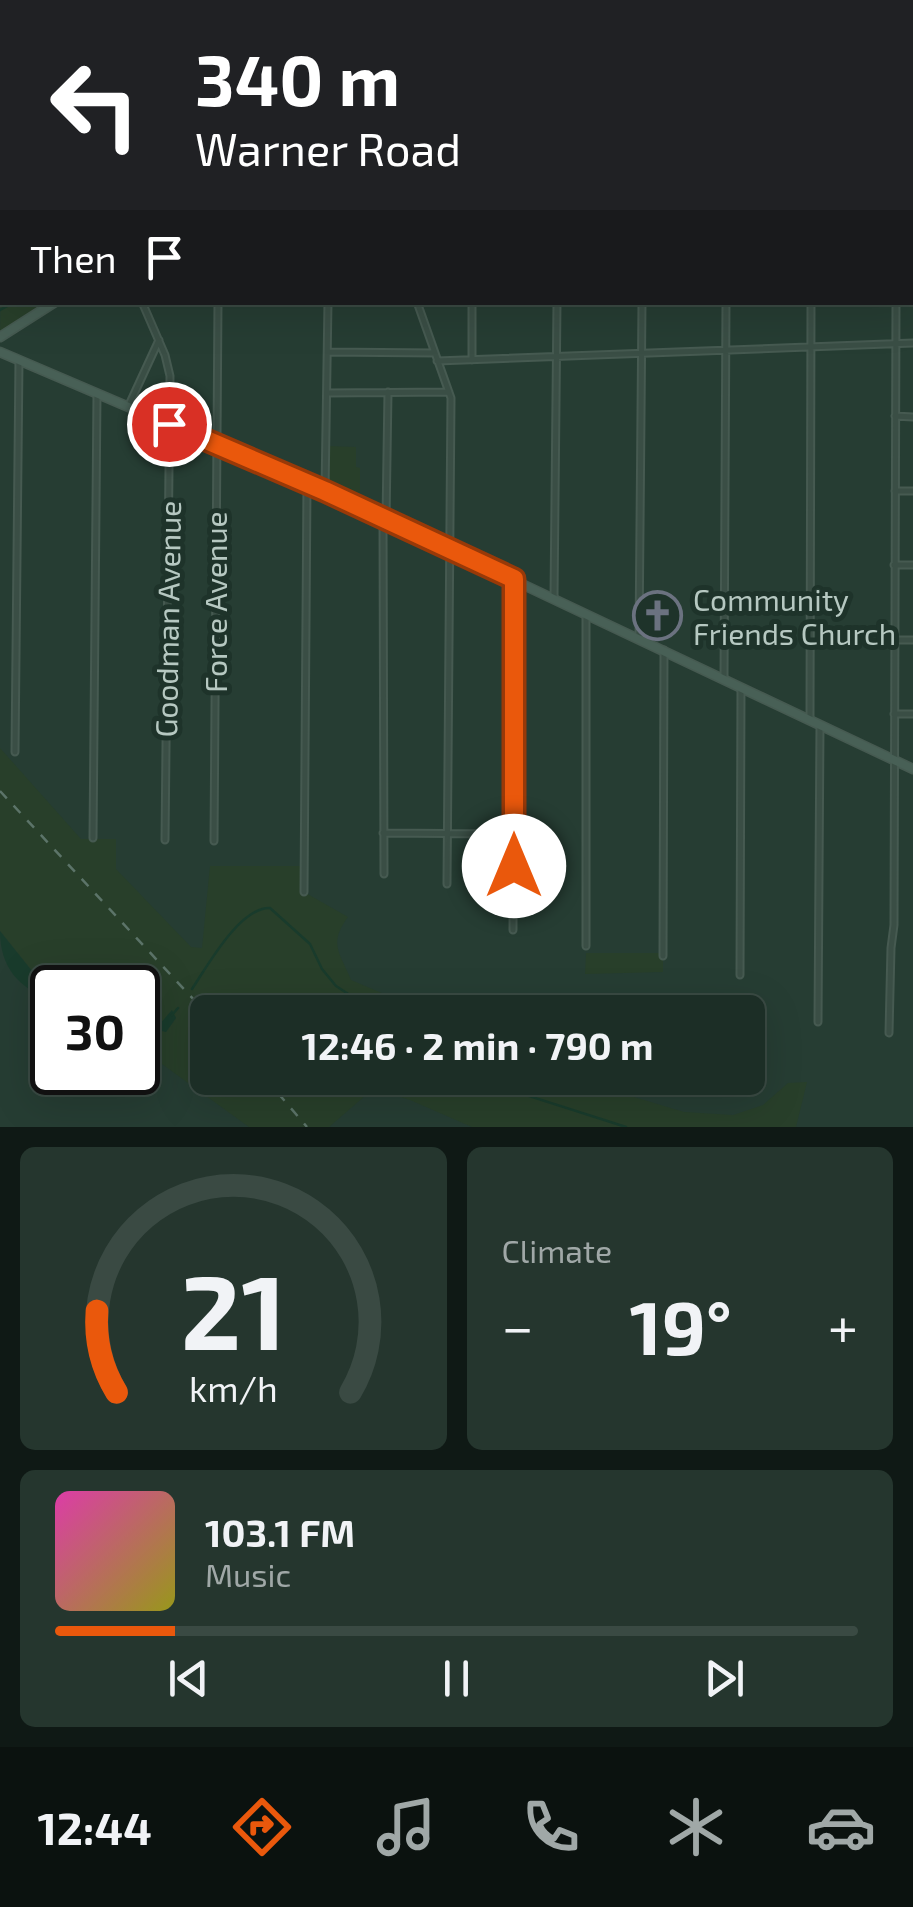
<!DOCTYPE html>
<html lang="en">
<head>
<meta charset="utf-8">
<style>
  :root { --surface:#1c2e26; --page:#25362e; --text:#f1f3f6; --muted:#a0a8a7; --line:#3a4a43; --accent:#ea580c }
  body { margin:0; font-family:"Exo 2",sans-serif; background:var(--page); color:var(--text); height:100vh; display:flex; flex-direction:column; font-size:38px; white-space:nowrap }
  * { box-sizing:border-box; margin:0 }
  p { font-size:32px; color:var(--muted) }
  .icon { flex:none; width:55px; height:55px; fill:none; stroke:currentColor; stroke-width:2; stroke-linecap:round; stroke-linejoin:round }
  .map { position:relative; height:1127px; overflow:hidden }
  .drawer { display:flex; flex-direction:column; gap:20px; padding:20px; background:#0f1915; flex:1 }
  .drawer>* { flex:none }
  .hud { position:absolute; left:0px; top:0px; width:915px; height:305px; box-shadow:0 10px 40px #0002,0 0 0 2px var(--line); background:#202124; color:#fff; overflow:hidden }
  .speed { position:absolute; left:30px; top:965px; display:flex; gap:20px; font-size:50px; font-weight:700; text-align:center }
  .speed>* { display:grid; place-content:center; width:130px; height:130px; border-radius:50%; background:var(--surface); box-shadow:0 10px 40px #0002,0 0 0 2px var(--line); line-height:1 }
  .speed .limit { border:5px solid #111; border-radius:15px; background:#fff; color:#111 }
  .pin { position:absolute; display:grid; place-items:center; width:85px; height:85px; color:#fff; margin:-42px; border:5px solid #fff; border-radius:50%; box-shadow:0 2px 10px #0007 }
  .me { position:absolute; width:110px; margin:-55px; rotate:0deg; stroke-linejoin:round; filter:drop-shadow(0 0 8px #0008) }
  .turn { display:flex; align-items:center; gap:35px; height:210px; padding:0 30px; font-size:45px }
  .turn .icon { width:130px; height:130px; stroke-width:2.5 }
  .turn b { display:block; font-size:70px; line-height:85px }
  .then { display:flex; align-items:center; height:95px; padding:0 30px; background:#0003; gap:20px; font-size:38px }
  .big { font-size:75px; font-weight:700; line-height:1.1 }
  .drawer .tile { flex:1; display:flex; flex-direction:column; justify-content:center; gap:15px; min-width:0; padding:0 35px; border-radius:15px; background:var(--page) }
  .drawer .dial { align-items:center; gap:0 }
  .dial svg { height:260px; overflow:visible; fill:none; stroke:var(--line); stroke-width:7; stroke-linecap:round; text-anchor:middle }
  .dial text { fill:var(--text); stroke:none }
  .song { display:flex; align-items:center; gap:30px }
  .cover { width:120px; height:120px; border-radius:15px; background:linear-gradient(135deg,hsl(320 70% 55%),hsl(60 70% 35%)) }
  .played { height:10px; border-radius:5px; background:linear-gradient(90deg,var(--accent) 15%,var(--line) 15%) }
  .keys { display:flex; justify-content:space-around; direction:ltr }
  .heat { display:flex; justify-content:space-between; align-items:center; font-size:55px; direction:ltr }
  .drawer .tiles { flex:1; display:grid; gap:20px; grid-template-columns:1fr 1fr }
  .tile:last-child { grid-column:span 2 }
  .trip { position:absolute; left:190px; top:995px; width:575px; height:100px; border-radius:15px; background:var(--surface); box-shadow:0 10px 40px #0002,0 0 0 2px var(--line); font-weight:700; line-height:100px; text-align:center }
  .tabs { display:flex; height:160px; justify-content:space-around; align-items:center; background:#0b120f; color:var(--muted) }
  .tabs .icon { width:70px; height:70px }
  .tabs .active { color:var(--accent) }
  .tabs b { font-size:45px; color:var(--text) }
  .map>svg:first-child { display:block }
</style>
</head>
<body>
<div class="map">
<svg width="913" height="1127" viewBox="0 0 913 1127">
  <rect width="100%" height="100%" fill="#263d33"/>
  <path fill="#283f2a" d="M15,0H228L15,2Z
    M2,229V302L55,303L0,337Z
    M326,446L356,447V467L360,468V508L325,491Z
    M0,748L81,839H116V869L191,947L202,948L210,866H304V892L348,917C328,944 340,953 351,980L403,1002L420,1012H208V1078H548L604,1088L684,1112L733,1115L763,1105L788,1083L807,1082L796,1127H472L410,1100L373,1089L329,1127H249L155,1059L138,1055V1025L166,1032L176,1018L171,1011L160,1025L138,1012V988L58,987L36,976L0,931Z
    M586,953H663V972L585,974Z"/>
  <path fill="#193b2c" d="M0,931L36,976L58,987L52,988V1000C19,989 0,967 0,931Z
    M172,1010L176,1018L166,1032L138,1025V1012L159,1025Z"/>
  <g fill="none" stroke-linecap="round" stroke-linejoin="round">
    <path stroke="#193b2c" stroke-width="2.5" d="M197,2L198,0
      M0,310L15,302
      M192,989C208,965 240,907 270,908L310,944L322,969L336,986L376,1012
      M172,1015L178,1008
      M488,1078L498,1086L626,1127"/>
    <defs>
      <path id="minor" d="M352,0L353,2
        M366,0L367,2
        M564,0L565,2
        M265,2L267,0
        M432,2L438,0
        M597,2L598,0
        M707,2V0
        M812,2V0
        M897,2V0
        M912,25H913
        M912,98H913
        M912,185H913
        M912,269H913
        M142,302L165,355L170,376L165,840
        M417,302L451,398L447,884
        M328,352L435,353
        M472,360V302
        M437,361L913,343
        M327,393L449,392
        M129,405L159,340
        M895,416L913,417
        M325,491L328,302
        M895,491H913
        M383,519L384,874
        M386,520L388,392
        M894,565H913
        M554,598L557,302
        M639,638L642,302
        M894,640H913
        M724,679L726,302
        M894,714H913
        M810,719L811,302
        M15,752L19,360
        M383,833L514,834
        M93,838L97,394
        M214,841L218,302
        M304,892L307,484
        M513,930L514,579
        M586,946V614
        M663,956L664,650
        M740,975L741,688
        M818,1022L820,725
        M889,1033L891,948L894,925L896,302"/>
      <path id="secondary" d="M737,2L742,0
        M0,337L55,302
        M0,352L325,491L913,769"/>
      <path id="primary" d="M151,2L152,0
        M179,2L181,0
        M0,88L2,89
        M0,102L2,101
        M0,259L2,257"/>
    </defs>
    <use href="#minor" stroke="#465a51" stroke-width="9"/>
    <use href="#secondary" stroke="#465a51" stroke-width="11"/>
    <use href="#primary" stroke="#465a51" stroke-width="11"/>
    <use href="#minor" stroke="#3a4e45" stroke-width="5"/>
    <use href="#secondary" stroke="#486056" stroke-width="8"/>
    <use href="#primary" stroke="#586e64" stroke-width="8"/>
    <path stroke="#5c7469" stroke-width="2.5" stroke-dasharray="10 10" stroke-linecap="butt" d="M120,2L122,0
      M0,151L2,148
      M0,791L208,1015
      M265,1078L307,1127"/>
  </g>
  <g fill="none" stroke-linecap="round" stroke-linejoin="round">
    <defs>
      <path id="route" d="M169,424L325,491L514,579V866"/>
    </defs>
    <use href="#route" stroke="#983908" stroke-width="25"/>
    <use href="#route" stroke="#ea580c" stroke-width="18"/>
  </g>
  <defs>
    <symbol id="church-ring" viewBox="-11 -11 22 22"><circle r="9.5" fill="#1e332a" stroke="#6b7280" stroke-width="1.5"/><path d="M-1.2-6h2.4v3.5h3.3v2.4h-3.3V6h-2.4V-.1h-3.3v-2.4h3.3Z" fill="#6b7280"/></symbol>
  </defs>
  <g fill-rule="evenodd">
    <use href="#church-ring" x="630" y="588" width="55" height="55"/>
  </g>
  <g text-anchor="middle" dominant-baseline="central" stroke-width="10" stroke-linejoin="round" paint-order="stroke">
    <g font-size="30" fill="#b6c8c1" stroke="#1e332a" text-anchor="start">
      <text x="693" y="599">Community<tspan x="693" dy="34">Friends Church</tspan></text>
    </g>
    <g font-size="30" fill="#b6c8c1" stroke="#1e332a">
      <text transform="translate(215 602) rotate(-90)">Force Avenue</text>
      <text transform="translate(167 619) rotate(-89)">Goodman Avenue</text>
    </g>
  </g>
</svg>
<div class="speed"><div class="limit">30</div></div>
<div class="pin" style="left:169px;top:424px;background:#d93025"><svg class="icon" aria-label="arrive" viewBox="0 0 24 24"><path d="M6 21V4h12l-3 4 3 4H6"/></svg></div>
<svg class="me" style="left:514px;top:866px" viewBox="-20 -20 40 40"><circle r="19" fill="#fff"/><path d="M0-13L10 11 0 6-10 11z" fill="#ea580c"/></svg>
<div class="trip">12:46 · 2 min · 790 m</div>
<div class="hud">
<div class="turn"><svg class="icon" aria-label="left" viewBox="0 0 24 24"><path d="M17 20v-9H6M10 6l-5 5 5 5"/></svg><div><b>340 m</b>Warner Road</div></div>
<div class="then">Then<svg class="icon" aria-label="arrive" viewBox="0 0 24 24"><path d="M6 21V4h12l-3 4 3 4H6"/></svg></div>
</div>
</div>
<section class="drawer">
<div class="tiles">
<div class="tile dial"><svg viewBox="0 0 100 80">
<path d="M14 69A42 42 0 1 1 86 69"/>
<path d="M14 69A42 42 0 0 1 8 44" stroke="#ea580c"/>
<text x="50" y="56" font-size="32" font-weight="700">21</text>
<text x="50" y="72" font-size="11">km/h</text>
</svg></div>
<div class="tile"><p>Climate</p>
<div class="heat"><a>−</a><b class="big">19°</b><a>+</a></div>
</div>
<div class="tile">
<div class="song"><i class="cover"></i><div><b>103.1 FM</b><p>Music</p></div></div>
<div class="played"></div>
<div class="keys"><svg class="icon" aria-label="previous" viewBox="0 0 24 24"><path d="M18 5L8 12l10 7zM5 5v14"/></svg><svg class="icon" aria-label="pause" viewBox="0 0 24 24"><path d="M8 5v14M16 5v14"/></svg><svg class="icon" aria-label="next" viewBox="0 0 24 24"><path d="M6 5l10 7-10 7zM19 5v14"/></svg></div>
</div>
</div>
</section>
<nav class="tabs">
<b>12:44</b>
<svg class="icon active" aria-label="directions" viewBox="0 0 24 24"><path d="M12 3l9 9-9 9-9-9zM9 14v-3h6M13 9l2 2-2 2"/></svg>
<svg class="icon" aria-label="music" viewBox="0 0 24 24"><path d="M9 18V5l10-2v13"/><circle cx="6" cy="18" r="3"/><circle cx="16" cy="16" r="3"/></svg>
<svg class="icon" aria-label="phone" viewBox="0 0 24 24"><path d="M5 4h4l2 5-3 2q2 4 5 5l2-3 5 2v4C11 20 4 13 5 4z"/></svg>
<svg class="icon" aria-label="climate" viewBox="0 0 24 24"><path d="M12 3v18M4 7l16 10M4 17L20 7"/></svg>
<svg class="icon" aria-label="car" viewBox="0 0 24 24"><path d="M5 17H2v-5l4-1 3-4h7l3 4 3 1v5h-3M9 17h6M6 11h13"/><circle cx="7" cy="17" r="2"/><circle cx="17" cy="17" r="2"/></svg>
</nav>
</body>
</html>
